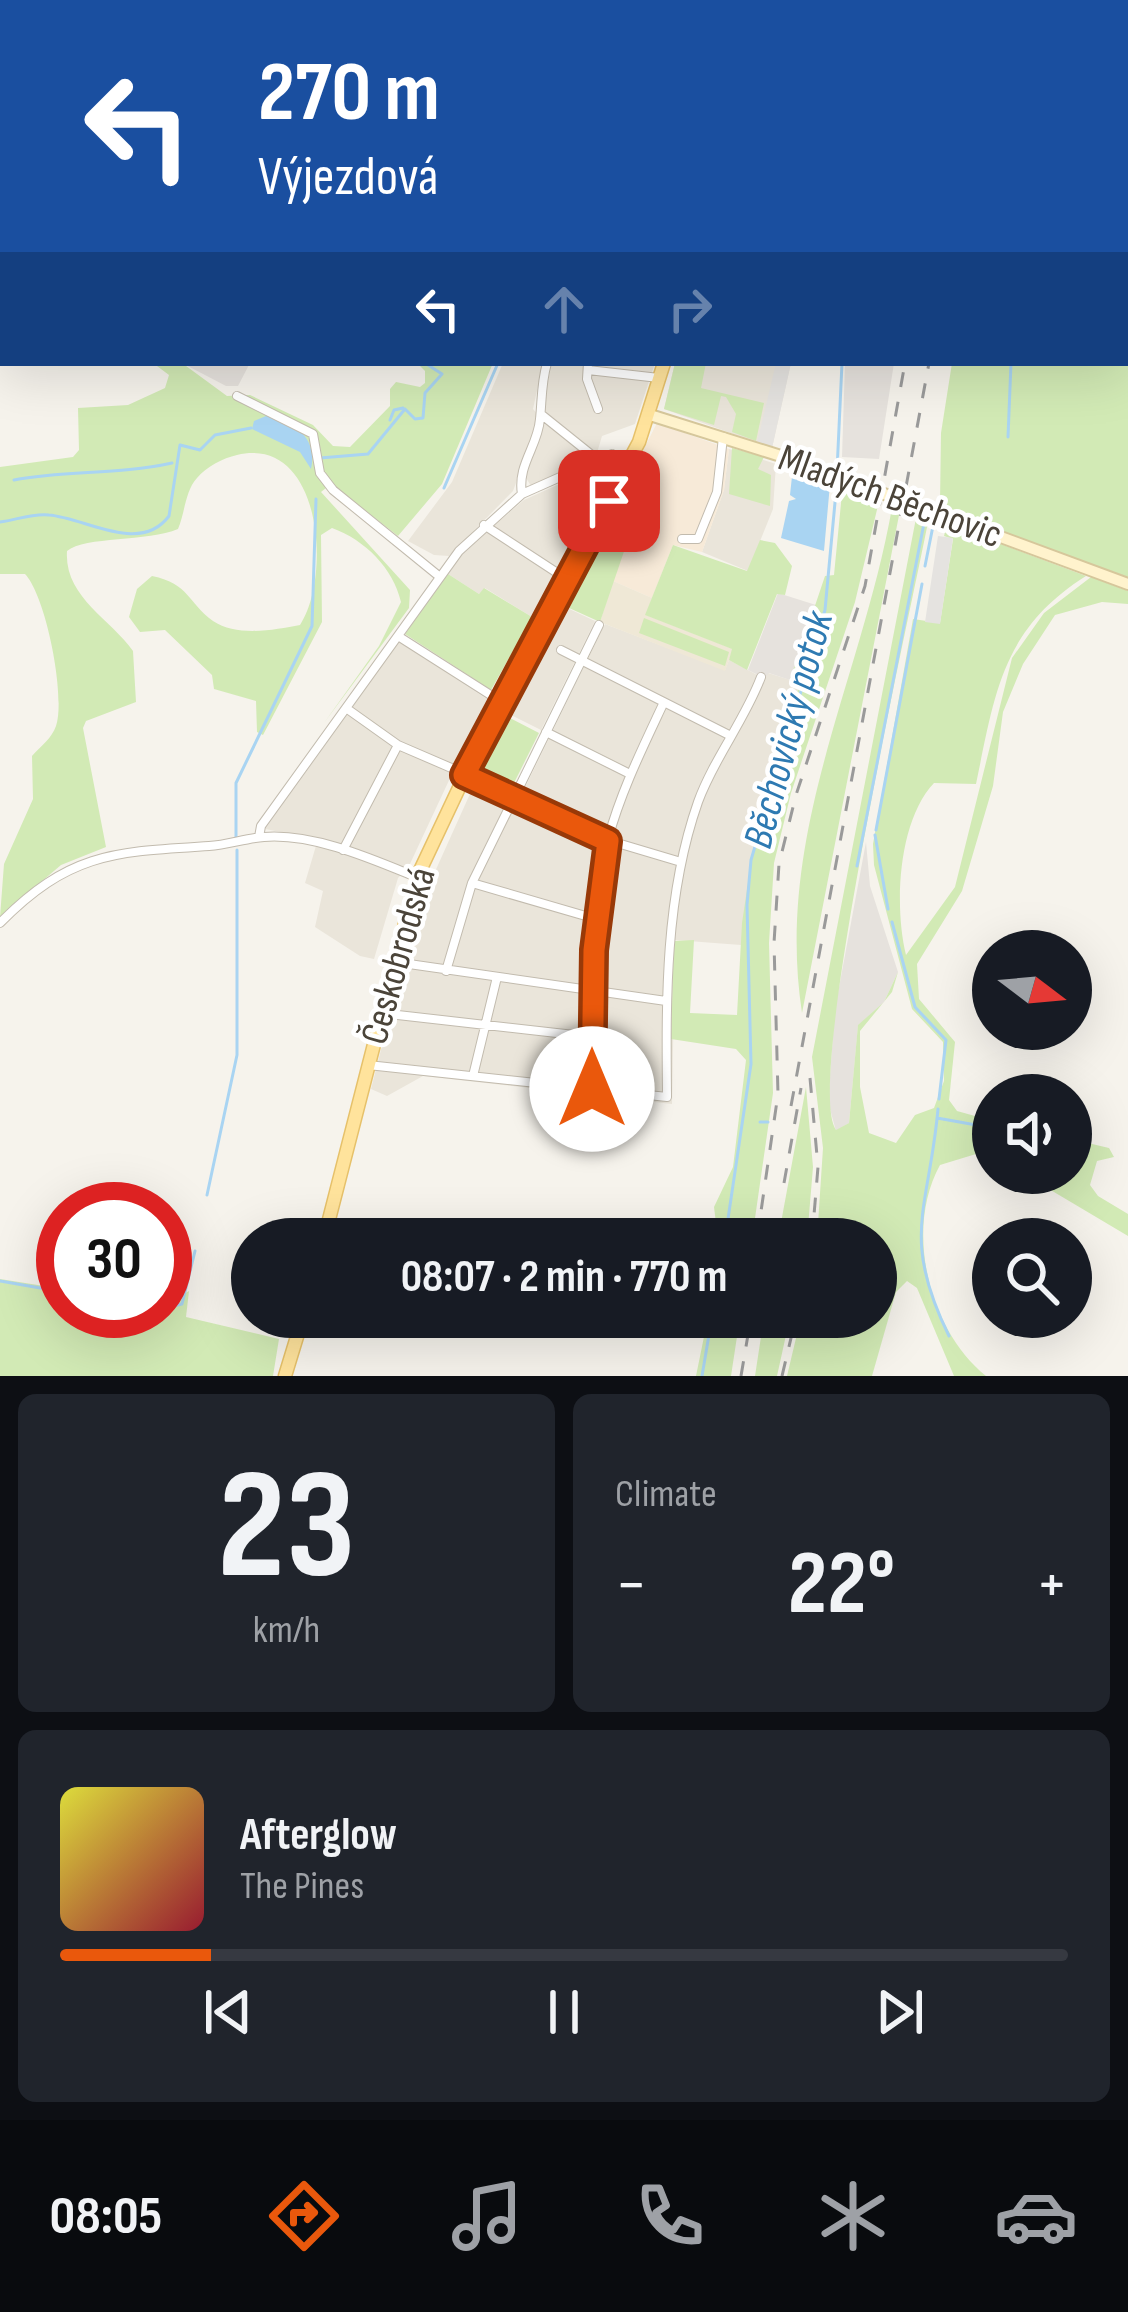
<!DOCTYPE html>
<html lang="en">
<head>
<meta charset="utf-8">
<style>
  :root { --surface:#171b24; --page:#20242c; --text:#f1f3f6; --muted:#9ea1a6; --line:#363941; --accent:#ea580c }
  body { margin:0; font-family:"Sofia Sans Condensed",sans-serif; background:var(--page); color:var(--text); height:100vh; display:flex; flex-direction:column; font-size:45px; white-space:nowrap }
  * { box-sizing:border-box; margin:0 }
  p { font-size:39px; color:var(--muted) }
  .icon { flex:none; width:66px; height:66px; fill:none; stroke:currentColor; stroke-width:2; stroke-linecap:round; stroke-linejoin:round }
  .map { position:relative; height:1376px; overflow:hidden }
  .sheet { display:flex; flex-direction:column; gap:18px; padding:18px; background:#0d0f14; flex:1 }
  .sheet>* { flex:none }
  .guide { position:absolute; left:0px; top:0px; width:1128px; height:366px; box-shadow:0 12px 48px #0002; background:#1a4fa0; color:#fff; overflow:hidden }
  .needle { width:78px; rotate:106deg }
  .tools { position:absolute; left:972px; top:930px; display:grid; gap:24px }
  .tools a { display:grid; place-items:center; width:120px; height:120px; border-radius:50%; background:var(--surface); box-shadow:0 12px 48px #0002; font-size:60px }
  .speed { position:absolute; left:36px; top:1182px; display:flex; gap:24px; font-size:60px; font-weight:700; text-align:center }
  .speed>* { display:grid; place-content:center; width:156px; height:156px; border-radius:50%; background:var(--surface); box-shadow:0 12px 48px #0002; line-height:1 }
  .speed .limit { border:18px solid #d22; background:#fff; color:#111 }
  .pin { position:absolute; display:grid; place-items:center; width:102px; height:102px; color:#fff; margin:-51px; border-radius:24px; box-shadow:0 6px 18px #0006 }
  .me { position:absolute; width:132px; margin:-66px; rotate:0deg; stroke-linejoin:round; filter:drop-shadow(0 0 9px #0008) }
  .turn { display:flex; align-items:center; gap:42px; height:252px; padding:0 60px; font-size:54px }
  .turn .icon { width:156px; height:156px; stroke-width:2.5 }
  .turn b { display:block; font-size:84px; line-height:102px }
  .lanes { display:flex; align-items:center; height:114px; padding:0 60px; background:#0003; justify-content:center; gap:60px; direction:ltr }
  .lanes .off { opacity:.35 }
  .big { font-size:90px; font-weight:700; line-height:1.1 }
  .sheet .tile { flex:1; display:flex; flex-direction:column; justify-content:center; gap:18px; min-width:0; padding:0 42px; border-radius:18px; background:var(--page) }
  .sheet .dial { align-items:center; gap:0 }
  .dial b { font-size:156px; line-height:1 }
  .song { display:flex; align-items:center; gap:36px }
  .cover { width:144px; height:144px; border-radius:18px; background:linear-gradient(135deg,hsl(60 70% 55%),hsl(350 70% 35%)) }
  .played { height:12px; border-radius:6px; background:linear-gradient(90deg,var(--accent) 15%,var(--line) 15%) }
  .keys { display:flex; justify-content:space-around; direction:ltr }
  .heat { display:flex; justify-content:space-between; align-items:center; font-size:66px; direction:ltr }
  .sheet .tiles { flex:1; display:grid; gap:18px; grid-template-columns:1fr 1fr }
  .tile:last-child { grid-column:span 2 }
  .trip { position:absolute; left:231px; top:1218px; width:666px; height:120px; border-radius:60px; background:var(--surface); box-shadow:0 12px 48px #0002; font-weight:700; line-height:120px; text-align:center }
  .menu { display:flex; height:192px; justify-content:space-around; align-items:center; background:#090b0e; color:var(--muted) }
  .menu .icon { width:84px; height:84px }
  .menu .on { color:var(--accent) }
  .menu b { font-size:54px; color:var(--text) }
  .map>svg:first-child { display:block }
</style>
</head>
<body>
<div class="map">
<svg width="1128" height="1376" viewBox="0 0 1128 1376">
  <rect width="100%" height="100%" fill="#f6f3ec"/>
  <path fill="#eae5da" d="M503,363H543L533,409L540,417L513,491L449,556L434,555L408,541L452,482Z
    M552,363H655L635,424L602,436L597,453L542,409Z
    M675,363H791L772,448L664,409Z
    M546,421L588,455L587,461L531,486L523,473Z
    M729,449L776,464L773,509L748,571L702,552L724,490Z
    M577,476L599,500L532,617L485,588L479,594L448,574L463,552L524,500Z
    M563,606L595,621L541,730L507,713Z
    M605,624L725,670L729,660L763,678L768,673L800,683L758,816L741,945L675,940L672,1104L423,1076L387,1096L371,1089L415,916L474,785L516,806Z
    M399,642L487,699L409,866L398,878L374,959L360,956L315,927L323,891L305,883L318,839L265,829Z"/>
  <path fill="#f7ead8" d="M657,423L729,449L724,490L702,552L673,545L652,598L613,581L633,524L648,502L622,492Z"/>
  <path fill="#e6e2dd" d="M182,363H250L238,386H226Z
    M845,363H894L879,459L842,457Z
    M778,593L816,605L790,680L769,673L764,678L748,670Z
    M866,842L870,886L898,972L884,1002L858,1026L849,1123L836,1131L828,1102L835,1009Z"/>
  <path fill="#efe8d6" d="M613,581L652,598L646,615L733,649L725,671L600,622Z"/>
  <path fill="#d2eab5" d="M140,0H513L139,3Z
    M1015,0H1128V577L946,512L940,503L941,433L952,363H1125V3Z
    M153,363H182L227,396L250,395L313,425L333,446L350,447L390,406V389L396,382L420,387L425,383V371L417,363H493L442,484L398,536L331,484L321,492L410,590L409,608L324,723L379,646L401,602C393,568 365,540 332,528L321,535L322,622L263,735L257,732L256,701L214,689L212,675L165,630L140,632L129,617L137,589L152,576C190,584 187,602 213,621C237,637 274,630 300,625C332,577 322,435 237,455C223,458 206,467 197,478C185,491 185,513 178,529C148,542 85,536 67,551C64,597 111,619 133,651L136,702L86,721L83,728L106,847L61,865L0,917L4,864L33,799L32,756C41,746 52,738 56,726C66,696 46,596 25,574H0V467L73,457L79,450L78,408L128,405L165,388L169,375Z
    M675,363H706L701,388L764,403L756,441L732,432L736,414L726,397L721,396L714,425L664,409Z
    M732,448L764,457L758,469L771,475L770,506L729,494Z
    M843,483L880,497L855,602L791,793L774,863L769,943L773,1093L752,1239H718L714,1207L733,1167L746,1060L736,1049L671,1039L674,941L694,940L690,1013L737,1015L742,923L758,816L800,683L790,680L825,576L834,575Z
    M622,492L648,502L645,525H633L600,622L558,603Z
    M893,502L901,505L802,1013C774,831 863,678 893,502Z
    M917,513L929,517C913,602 803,1084 836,1130L849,1123L858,1025L884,1002L898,972L892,992L860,1031V1087L869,1133L896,1143L915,1115L934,1108L944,1081L943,1042L912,1009L874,865L873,844L913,619L940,623L953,539L944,536L947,524L1086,576C1002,629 995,693 976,784L934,783C898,821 894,906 906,955L955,887L1012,658L1044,613L1091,577L1128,591V604L1102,602L1055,615L1023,664L1003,712L993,786L962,891L917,964L919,999L955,1042L949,1100L957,1111L993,1121V1156L976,1154L940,1165C904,1230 929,1330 986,1376H954L917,1288L907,1281L896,1292L872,1376H787L801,1317H876V1239H817L823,1148L812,1057Z
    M760,540L775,543L792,566L785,595L777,594L747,670L729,660L732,649L645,615L673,545L747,571Z
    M448,574L479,594L484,588L532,617L491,690L405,634Z
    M644,618L729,652L725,666L639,633Z
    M504,715L539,733L509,793L476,776Z
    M806,1087L813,1167L807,1239H778Z
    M1071,1139L1109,1148L1114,1157L1097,1161L1090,1185L1098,1196L1128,1214V1236L1022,1173H1071Z
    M0,1279L63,1289V1311H165V1305L189,1291L186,1317L279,1339L273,1376H0Z
    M708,1317H740L731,1376H696Z
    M764,1317H790L777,1376H755Z"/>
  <path fill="#e5e3e0" d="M776,363H791L772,448L757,443Z
    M938,536L953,538L940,624L925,622Z"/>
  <path fill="#a9d4f2" d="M266,416C295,422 318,438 311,469L300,452L252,429L254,421Z
    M793,467L830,484L824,551L781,538L789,501L796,499L790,495Z"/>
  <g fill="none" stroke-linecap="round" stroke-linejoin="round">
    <path stroke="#a9d4f2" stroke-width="3" d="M604,3L605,0
      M733,3L736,0
      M877,3V0
      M390,420L394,410L403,408
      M1008,437L1011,363
      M320,458L368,454L405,409L415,419L423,418L425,393L442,374L425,363
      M837,471L842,363
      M14,480C67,470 118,475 172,463
      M838,483L855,490
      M444,488L498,363
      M862,492L875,497
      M0,522C16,520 33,513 49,515C86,518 140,555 169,516L180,445L200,450L215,435L251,428
      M925,566L933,526
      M876,830L922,584
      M875,835L888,909
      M236,837V783L312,626L316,499
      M857,866L925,518
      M892,922L915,1007L946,1040L939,1099
      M938,1109C929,1210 900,1236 949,1336
      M937,1118L993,1128
      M760,1122H768
      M207,1195L237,1055V850
      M725,1239L751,1064L747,905L751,860L825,610L837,481
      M0,1281L63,1292
      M165,1308L182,1304L195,1251
      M702,1376L712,1317"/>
    <defs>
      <path id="street" d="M588,363L587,379L598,409
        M588,370L659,378
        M237,396L313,434L320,473L333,490L440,577
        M542,415L598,460
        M522,494C517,465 538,446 540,419C542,401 541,384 547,363
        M484,525L565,578
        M682,539H698L717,492L723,437
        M398,636L500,701
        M561,650L731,736
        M346,708L398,745L456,770
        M546,732L630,774
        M465,775L577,831L681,862
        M259,837L261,826L459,551L522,494L612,454
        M343,850L398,745
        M472,883L596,919
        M0,923C70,852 115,852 209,846C228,845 246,838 264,837C313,833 372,859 416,877
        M395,962L666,1001
        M446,971L472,883L599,625
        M380,1013L592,1037
        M368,1065L667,1097C666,998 665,896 698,802C714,758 745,720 761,677
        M473,1076L497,977
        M592,1089C592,1007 588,920 608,839C621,791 643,747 664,702"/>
      <path id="secondary" d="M650,415L784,457L1128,584"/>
      <path id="primary" d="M787,3L788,0
        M324,1239L417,877L500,701L639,442L664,363
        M285,1376L303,1317"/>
    </defs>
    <use href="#street" stroke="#c2bbae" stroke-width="10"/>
    <use href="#secondary" stroke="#d6c79b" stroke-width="14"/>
    <use href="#primary" stroke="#e6c16a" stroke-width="15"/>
    <use href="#street" stroke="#fff" stroke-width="8"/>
    <use href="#secondary" stroke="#fff3cd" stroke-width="10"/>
    <use href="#primary" stroke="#ffe39c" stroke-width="12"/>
    <path stroke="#9a9a9a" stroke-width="3" stroke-dasharray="15 15" stroke-linecap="butt" d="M967,3V0
      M990,3L991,0
      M810,1078L818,1167L812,1239
      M791,1106L929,363
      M784,1183L801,1088
      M757,1239L778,1094L774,943L779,864L796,795L865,586L905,363
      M741,1376L751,1317
      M782,1376L796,1317"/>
  </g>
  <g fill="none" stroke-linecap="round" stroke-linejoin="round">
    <defs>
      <path id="route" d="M592,1089L594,950L608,841L464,775L609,501"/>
    </defs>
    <use href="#route" stroke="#983908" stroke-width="30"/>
    <use href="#route" stroke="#ea580c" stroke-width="21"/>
  </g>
  <g text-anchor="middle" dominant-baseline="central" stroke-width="9" stroke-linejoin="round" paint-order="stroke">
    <g font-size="39" fill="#4b4439" stroke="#fff">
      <text transform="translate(890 497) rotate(20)">Mladých Běchovic</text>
      <text transform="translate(399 956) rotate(-74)">Českobrodská</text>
    </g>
    <g font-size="42" font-style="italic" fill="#2e7ab2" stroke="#fff">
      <text transform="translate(789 730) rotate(-75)">Běchovický potok</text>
    </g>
  </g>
</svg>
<div class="tools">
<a><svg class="needle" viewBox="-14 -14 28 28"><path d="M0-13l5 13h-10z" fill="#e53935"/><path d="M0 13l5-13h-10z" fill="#9ea1a6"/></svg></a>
<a><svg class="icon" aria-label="sound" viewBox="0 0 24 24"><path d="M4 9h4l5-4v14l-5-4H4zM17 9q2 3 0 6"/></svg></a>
<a><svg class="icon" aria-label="search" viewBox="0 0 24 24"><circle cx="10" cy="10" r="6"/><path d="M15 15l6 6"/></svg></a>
</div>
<div class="speed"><div class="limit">30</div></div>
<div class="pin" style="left:609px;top:501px;background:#d93025"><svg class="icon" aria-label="arrive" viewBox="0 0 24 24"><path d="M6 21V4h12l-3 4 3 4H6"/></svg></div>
<svg class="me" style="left:592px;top:1089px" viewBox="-20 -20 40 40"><circle r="19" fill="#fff"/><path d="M0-13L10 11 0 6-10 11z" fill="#ea580c"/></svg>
<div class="trip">08:07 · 2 min · 770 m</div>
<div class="guide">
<div class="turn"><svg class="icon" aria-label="left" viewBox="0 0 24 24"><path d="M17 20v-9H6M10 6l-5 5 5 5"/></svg><div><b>270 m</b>Výjezdová</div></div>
<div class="lanes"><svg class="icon" aria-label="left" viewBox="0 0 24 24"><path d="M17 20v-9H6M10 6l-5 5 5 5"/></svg><svg class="icon off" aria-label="ahead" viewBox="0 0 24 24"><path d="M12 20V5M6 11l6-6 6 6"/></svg><svg class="icon off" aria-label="right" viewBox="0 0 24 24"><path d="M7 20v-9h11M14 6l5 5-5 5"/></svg></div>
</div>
</div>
<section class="sheet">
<div class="tiles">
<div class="tile dial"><b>23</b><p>km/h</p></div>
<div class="tile"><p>Climate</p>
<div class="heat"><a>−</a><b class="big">22°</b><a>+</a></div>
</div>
<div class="tile">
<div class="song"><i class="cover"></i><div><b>Afterglow</b><p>The Pines</p></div></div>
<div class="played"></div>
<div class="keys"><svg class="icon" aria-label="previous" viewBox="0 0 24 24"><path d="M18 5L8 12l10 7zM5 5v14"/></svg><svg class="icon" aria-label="pause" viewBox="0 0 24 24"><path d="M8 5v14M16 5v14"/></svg><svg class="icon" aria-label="next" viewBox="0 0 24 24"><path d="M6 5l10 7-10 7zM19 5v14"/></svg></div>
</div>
</div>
</section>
<nav class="menu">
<b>08:05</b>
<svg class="icon on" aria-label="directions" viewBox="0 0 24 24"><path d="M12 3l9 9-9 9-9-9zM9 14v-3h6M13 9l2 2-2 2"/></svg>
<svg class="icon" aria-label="music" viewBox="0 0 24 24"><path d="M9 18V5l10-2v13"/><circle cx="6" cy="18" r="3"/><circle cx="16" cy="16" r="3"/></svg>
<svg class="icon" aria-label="phone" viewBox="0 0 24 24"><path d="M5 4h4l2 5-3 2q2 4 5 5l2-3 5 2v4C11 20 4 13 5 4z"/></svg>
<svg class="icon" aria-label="climate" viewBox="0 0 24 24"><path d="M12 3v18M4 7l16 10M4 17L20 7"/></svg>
<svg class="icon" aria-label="car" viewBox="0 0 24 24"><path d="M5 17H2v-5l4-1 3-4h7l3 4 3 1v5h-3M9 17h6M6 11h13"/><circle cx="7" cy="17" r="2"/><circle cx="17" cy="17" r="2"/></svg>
</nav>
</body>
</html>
